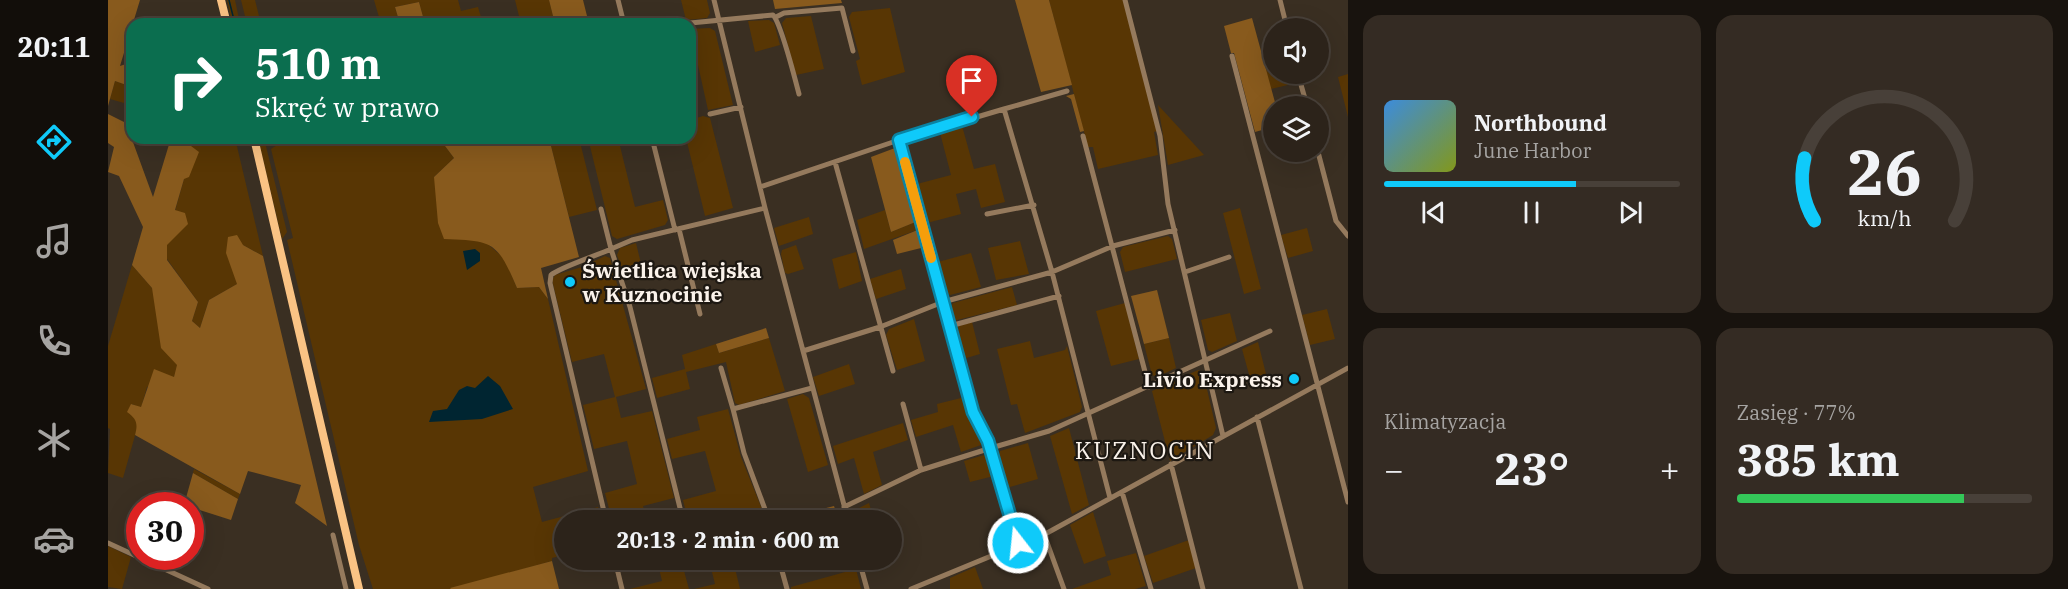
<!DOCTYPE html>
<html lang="pl">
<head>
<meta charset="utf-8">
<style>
  :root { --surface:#2c231a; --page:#342b23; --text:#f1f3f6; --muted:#a6a4a2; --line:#484039; --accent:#0fcafa }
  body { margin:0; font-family:"IBM Plex Serif",serif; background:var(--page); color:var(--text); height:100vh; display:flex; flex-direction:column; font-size:22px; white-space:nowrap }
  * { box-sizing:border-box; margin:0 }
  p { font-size:20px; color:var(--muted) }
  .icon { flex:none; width:33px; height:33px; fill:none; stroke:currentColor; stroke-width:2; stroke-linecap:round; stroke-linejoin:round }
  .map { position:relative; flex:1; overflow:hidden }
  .drawer { display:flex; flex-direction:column; gap:15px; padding:15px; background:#18130e; width:720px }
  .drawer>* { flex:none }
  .guide { position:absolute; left:18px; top:18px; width:570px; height:126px; border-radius:18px; box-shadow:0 6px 24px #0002,0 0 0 2px var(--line); background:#0b6e4f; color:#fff; overflow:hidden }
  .controls { position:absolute; left:1155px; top:18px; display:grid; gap:12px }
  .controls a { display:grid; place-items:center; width:66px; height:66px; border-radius:50%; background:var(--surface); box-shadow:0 6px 24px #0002,0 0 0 2px var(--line); font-size:30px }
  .speed { position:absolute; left:18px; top:492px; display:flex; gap:12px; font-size:30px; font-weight:700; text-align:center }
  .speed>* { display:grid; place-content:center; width:78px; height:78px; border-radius:50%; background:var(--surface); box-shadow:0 6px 24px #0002,0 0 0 2px var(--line); line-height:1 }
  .speed .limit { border:9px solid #d22; background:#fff; color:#111 }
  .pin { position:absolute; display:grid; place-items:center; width:51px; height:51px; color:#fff; margin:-62px -26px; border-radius:50% 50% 50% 0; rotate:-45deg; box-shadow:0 0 6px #0007 }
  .pin .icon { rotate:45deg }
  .me { position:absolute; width:66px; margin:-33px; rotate:344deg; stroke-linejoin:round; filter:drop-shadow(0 0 4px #0008) }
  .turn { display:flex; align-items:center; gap:21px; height:126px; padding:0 30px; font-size:27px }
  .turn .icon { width:78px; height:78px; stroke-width:2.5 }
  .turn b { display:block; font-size:42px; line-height:51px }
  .big { font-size:45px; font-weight:700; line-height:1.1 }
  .drawer .tile { flex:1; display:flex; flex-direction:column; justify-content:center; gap:9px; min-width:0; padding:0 21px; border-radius:18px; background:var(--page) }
  .drawer .dial { align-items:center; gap:0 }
  .dial svg { height:156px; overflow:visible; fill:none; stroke:var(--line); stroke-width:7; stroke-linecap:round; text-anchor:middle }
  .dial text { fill:var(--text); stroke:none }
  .song { display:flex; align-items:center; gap:18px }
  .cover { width:72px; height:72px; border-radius:9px; background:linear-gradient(135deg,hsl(210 70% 55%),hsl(70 70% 35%)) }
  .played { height:6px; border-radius:3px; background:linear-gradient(90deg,var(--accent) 65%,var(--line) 65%) }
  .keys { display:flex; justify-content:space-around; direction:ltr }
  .heat { display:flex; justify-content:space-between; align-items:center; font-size:33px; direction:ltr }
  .charge { height:9px; border-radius:4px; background:linear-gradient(90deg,#34c759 77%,var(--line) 0) }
  .drawer .tiles { flex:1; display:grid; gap:15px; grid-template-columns:repeat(2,1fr) }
  .trip { position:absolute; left:446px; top:510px; width:348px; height:60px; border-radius:30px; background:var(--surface); box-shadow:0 6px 24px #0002,0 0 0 2px var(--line); font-weight:700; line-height:60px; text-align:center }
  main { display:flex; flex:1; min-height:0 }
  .menu { display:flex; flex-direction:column; width:108px; justify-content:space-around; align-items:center; background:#120e0a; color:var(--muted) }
  .menu .icon { width:42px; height:42px }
  .menu .current { color:var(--accent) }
  .menu b { font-size:27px; color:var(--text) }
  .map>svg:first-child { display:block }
</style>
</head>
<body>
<main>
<nav class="menu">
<b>20:11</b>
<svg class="icon current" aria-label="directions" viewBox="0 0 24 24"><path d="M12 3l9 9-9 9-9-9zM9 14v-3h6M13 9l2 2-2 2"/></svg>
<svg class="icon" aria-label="music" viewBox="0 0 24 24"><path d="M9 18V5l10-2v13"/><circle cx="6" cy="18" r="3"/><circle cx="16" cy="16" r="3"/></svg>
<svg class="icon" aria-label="phone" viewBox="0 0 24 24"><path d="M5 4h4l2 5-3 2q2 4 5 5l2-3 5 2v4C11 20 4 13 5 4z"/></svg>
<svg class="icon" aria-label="climate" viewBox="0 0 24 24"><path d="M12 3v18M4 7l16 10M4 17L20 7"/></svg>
<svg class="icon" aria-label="car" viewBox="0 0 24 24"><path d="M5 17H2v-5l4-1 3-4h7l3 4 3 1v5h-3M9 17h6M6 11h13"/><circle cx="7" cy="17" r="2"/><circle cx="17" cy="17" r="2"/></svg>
</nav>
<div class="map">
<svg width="1240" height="589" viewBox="0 0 1240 589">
  <rect width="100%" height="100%" fill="#3a2f22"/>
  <path fill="#583604" d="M119,0H127L132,24H124Z
    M133,0H147L153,24H139Z
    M266,0H350L353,11L370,7L375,24H317L311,2L287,7L292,24H273Z
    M407,0H441L447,24H413Z
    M573,0H599L602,13L599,18L578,20Z
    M941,0H1015L1049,131L1046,132L1050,155L990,169L985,147H980Z
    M782,8L797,72L754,85L748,61L752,59L741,17L744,12Z
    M703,16L716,69L688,75L674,23L678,18Z
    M661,20L666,23L672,45L647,52L640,21Z
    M602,28L607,31L625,105L600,110L582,29Z
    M1165,61L1166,74H1185L1188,83L1163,89L1156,63Z
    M1240,74V117L1230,77Z
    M7,81L24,87L23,105L2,99Z
    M1050,105L1096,155L1060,165Z
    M595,116L602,118L625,208L597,216L578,138H582V120Z
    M853,122L866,169L887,164L897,202L873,208L868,189L848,194L853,214L819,223L809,184L843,175L831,129Z
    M69,138H127L155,256L135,245L129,284L101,300L92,328L84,321L90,302L59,259V244L79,224L67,211L76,179L75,140Z
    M150,138H156L179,232L174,239Z
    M167,138H331L346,158L326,177L375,240L397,259L409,288L431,287L440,299L480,471L425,487L434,522L490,507L493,520H456V555L444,558V561L343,589H265L251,545L179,240L185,238L163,149L169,145Z
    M441,138H471L489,210L461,217Z
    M480,138H510L527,207L555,200L560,220L557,225L509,239L504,236Z
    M1132,208L1153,289L1136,294L1115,213Z
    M777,210L783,232L810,221L812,229L756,249L749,220Z
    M701,217L705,234L671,246L666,228Z
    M1199,228L1205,251L1180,258L1173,235Z
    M1060,236L1064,239L1069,259L1017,272L1012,252L1015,247Z
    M912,241L921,274L888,280L880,248Z
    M528,243L535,272L517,276L509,255L512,248Z
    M688,245L696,269L680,274L677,273L673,254L674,250Z
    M748,252L754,281L731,289L724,259Z
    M863,253L873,287L842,295L837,292L830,262Z
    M497,256L502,258L538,389L508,397L513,418L544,411L566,498L535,506L539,520H504L497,493L529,484L519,441L486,449L475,405L507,397L496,354L464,362L444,280L447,275L474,267Z
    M24,265L44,288L70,365L66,377L39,387L33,408L24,404L30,425L15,478L0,473L2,429L0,428V346Z
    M793,269L798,289L768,299L762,279Z
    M904,287L909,305L845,321L842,309L845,303Z
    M1017,303L1031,359L1003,366L988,311Z
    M1219,309L1227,339L1202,345L1194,315Z
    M1122,313L1129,341L1104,352L1100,350L1093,320Z
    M806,319L817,361L789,370L778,335L781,329Z
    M864,322L872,354L855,359L848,331L850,326Z
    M661,338L677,391L631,405L627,403L618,362L578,372L582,389L549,398L544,378L577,369L574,355L608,344L611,353Z
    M1061,338L1068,368L1049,377L1044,375L1036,344Z
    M922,341L926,358L957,350L959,346L974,407L972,412L917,433L909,404L903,405L889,349Z
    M1150,342L1158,374L1142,378L1134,349Z
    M741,364L747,384L711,396L705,377Z
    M1090,370L1095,372L1108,428L1105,435L1062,461L1044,391Z
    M695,394L701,398L720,465L700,472L679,399Z
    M857,397L862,419L875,440L873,445L853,452L845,425L808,437L803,420L830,412L829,404Z
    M620,409L633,457L658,519L615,520L613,512L580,520L575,500L608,491L597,451L564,459L559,439L592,430L589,417Z
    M795,423L800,440L765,452L774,485L756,494L746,458L730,464L725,446Z
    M961,428L981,505L964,514L942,436Z
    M920,443L930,479L898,488L889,457L892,451Z
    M876,455L881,458L886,476L862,482L856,461Z
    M86,469L132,494L130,499L85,473Z
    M761,503L766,520H745L747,510Z
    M985,512L998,556L976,564L962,525Z
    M1081,540L1088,568L1045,583L1036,556Z
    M0,546L23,557L14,589L0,587Z
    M1028,553L1038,586L1027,589H964L1003,575L999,561Z
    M549,560H573L581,589H522L554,581Z
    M601,560H625L632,589H586L607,584Z
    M867,567L875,589H842V578Z
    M748,569L753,589H683V587Z"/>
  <path fill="#885a1d" d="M0,0H32L12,66L24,62V87L7,81L0,106Z
    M441,0H475L481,24H447Z
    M665,0H733L734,3L667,9Z
    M907,0H941L964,85L933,92Z
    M311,2L317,24H292L287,7Z
    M1144,18L1168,106L1165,127L1147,132L1126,53H1123L1116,26Z
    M966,94L976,131L972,132L963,99L958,96Z
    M0,114L18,123L45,197L63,138L75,140L91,152L81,177L76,179L67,210L77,213L80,224L59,245V260L90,302L84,321L92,328L101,300L129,284L118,253L120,237L129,235L135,245L155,256L219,526L187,503L193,485L140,471L132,494L27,435C30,424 29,419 19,412L23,404L33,407L46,369L66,377L69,365L53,348L44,288L24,265L35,227L11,176L0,172L6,147L0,143Z
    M331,138H441L471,257L433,268L440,299L431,287L409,288C389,241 385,241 336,239L330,223L326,177L346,158Z
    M787,148L792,151L810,221L783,232L763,157Z
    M812,229L817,247L789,254L785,240Z
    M1049,290L1061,338L1036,344L1023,296Z
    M658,328L661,338L611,353L608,344Z
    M85,473L130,499L123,520L76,505Z
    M726,506L729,515L708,520H671Z
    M444,561L451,589H343L342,588Z"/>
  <path fill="#002531" d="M367,249L372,253V261L359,270L355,251Z
    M380,376L392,386L405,409L374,419L321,422L325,411L339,409L351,390L359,386L367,388Z"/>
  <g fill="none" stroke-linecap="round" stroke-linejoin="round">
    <path stroke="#002531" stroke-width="1.5" d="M121,0L127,24"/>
    <path stroke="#957a5d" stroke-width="5" d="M510,0L516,24
      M606,0L657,208L740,520
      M1017,0L1052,136L1060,204L1115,436
      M1172,0L1179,28
      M668,17L676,13L734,8L745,51
      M572,24L665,15C673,23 687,79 691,94
      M1124,56L1240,502
      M1190,74L1199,106
      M959,91L896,109L944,272L1005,246L1067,230
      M602,114L633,107
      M975,136L1041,387
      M544,138L567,230
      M791,140L896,109
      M1210,152L1228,221L1240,236
      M727,162L785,371
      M652,187L791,140L865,412L883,448L941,431L1162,331
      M493,209L503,249C490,255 450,268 443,275L442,283L498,520
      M879,214L926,205
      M571,229L592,314
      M1077,272L1121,257
      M842,326L951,296
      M695,351L772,327L835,302L944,272L1002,498
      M613,368L625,409
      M795,404L813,470
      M1149,417L1193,589
      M1063,464L1095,589
      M1014,492L1043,589
      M736,507L813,470L883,448L911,545
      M575,520L522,307L503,249L524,240L657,208
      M661,520L636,453L625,409L704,388
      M936,534L956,589
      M225,535L238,589
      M0,543L100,589
      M507,560L514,589
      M671,560L679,589
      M751,560L759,589
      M508,563L524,560
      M803,589L939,533L1240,368"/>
    <path stroke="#fac384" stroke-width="8" d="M113,0L119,24
      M146,138L251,589"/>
  </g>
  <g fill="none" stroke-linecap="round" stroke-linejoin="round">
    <defs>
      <path id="route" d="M864,117L791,140L865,412L880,441L910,543"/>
    </defs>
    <use href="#route" stroke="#0a83a2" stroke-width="15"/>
    <use href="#route" stroke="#0fcafa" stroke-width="10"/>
    <path stroke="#f59e0b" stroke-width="10" d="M797,162L823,258"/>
  </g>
  <g fill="#0fcafa" stroke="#1d1812" stroke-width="2">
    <circle cx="462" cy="282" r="6"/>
    <circle cx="1186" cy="379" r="6"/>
  </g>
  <g text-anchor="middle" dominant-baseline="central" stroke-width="4.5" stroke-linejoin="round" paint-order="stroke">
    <g font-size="21" font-weight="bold" fill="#fbf3eb" stroke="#1d1812" text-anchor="start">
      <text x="474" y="270">Świetlica wiejska<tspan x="474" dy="24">w Kuznocinie</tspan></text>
      <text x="1174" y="379" text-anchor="end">Livio Express</text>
    </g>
    <g font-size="24" letter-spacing="1.5" fill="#fbf3eb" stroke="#1d1812">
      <text x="1037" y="450">KUZNOCIN</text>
    </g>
  </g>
</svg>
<div class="controls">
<a><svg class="icon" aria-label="sound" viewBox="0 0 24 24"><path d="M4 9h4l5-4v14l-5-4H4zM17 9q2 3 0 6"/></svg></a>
<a><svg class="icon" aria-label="layers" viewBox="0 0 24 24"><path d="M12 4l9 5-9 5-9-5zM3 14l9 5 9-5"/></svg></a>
</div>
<div class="speed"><div class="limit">30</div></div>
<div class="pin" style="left:864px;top:117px;background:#d93025"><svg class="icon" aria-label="arrive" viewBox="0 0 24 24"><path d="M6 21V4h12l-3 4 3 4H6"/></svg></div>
<svg class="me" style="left:910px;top:543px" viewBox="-20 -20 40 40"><circle r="17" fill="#0fcafa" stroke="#fff" stroke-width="3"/><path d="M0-11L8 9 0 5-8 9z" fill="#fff"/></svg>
<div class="trip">20:13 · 2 min · 600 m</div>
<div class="guide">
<div class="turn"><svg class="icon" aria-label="right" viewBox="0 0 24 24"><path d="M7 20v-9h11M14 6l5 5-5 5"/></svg><div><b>510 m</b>Skręć w prawo</div></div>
</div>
</div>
<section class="drawer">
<div class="tiles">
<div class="tile">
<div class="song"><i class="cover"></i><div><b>Northbound</b><p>June Harbor</p></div></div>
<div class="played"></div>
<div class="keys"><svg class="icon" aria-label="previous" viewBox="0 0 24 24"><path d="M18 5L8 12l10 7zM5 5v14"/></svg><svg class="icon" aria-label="pause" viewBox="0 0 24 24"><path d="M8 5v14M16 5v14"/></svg><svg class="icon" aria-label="next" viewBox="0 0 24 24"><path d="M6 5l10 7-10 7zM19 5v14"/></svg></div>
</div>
<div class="tile dial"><svg viewBox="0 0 100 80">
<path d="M14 69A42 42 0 1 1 86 69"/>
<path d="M14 69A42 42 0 0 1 9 37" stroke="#0fcafa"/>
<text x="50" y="56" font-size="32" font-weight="700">26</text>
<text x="50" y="72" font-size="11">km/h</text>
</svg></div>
<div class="tile"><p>Klimatyzacja</p>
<div class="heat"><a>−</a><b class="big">23°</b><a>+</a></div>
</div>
<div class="tile"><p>Zasięg · 77%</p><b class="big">385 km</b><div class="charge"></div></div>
</div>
</section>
</main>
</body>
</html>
